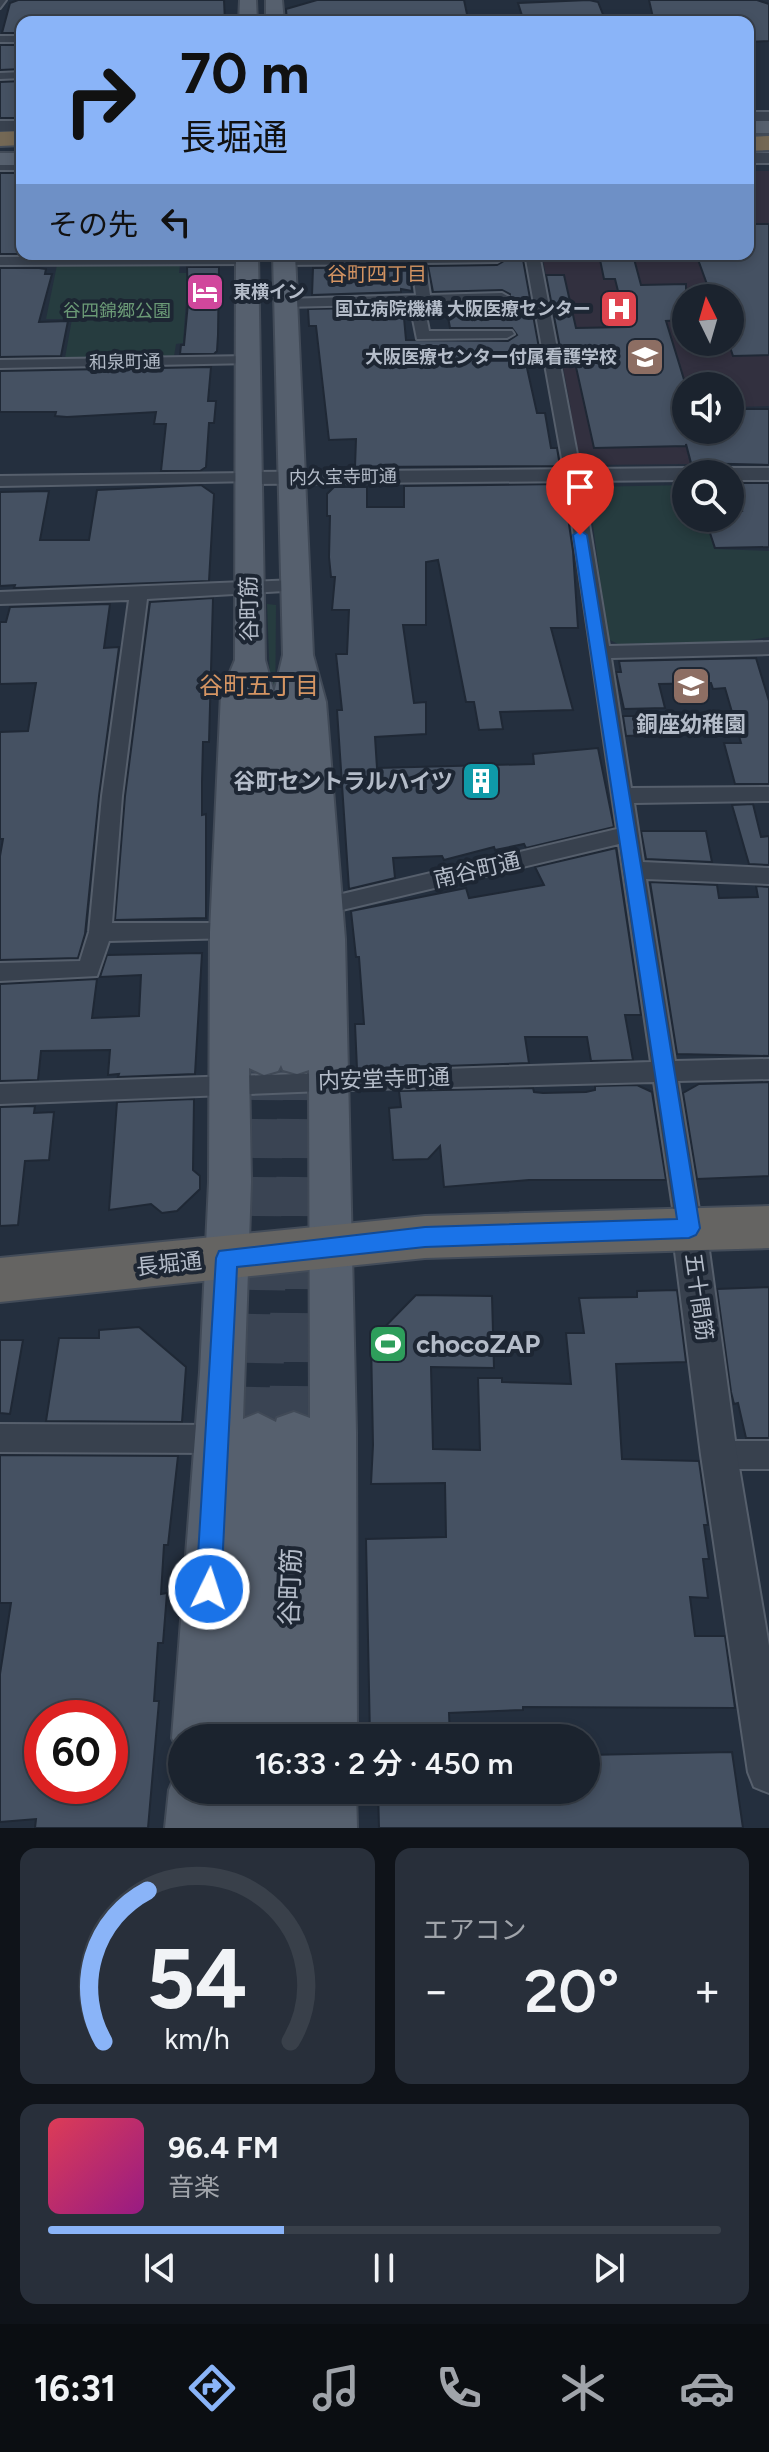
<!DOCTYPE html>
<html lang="ja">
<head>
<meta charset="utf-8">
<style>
  :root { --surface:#1b232e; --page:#282f3a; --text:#f1f3f6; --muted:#a0a4aa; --line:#39404a; --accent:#8ab4f8 }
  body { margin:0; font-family:Figtree,"Noto Sans JP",sans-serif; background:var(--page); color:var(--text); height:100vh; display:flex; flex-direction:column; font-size:30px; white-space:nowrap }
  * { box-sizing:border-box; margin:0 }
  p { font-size:26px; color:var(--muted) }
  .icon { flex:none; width:44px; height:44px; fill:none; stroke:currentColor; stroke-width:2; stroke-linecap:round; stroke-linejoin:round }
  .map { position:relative; height:1828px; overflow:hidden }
  .side { display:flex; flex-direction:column; gap:20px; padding:20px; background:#0f1319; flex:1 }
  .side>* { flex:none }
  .guide { position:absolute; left:16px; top:16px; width:738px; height:244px; border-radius:16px; box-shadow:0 4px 12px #0003,0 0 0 2px var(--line); background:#8ab4f8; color:#111; overflow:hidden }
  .needle { width:52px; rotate:355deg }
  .buttons { position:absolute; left:672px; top:284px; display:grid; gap:16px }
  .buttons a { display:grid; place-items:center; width:72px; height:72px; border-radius:50%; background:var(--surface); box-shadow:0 4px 12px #0003,0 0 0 2px var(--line); font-size:40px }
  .speed { position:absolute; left:24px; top:1700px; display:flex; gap:16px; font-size:40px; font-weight:700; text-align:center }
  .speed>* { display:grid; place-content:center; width:104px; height:104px; border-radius:50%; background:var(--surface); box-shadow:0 4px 12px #0003,0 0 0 2px var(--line); line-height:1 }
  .speed .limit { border:12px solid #d22; background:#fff; color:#111 }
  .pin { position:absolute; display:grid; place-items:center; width:68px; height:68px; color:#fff; margin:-82px -34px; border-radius:50% 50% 50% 0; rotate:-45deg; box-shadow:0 0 8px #0007 }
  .pin .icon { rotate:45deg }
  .me { position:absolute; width:88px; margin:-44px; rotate:4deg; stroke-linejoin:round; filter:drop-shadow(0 0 6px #0008) }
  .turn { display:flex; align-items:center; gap:28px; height:168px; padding:0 32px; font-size:36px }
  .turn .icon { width:104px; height:104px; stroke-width:2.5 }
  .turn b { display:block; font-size:56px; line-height:68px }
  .then { display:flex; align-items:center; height:76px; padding:0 32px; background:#0003; gap:16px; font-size:30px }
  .big { font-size:60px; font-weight:600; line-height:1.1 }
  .side .widget { flex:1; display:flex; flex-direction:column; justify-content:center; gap:12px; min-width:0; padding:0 28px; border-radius:16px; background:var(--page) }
  .side .dial { align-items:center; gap:0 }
  .dial svg { height:208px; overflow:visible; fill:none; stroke:var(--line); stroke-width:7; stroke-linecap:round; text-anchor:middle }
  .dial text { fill:var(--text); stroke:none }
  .song { display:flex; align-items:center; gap:24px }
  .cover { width:96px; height:96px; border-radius:12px; background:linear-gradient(135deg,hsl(350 70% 55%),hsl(310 70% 35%)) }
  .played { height:8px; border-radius:4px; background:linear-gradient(90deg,var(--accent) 35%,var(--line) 35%) }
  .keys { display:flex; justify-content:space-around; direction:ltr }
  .heat { display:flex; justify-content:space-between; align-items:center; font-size:44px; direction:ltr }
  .side .tiles { flex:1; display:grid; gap:20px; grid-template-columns:1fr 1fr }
  .widget:last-child { grid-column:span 2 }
  .trip { position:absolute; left:168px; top:1724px; width:432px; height:80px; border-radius:40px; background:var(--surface); box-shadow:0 4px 12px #0003,0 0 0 2px var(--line); font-weight:600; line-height:80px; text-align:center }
  .dock { display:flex; height:128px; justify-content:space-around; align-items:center; background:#0b0e12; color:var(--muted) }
  .dock .icon { width:56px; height:56px }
  .dock .selected { color:var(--accent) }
  .dock b { font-size:36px; color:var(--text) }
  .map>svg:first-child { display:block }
</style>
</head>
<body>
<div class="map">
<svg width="769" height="1828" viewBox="0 0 769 1828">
  <rect width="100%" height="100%" fill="#242f3e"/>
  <path fill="#32303f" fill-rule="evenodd" d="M748,171H769V406L730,407V386H686L676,409L690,464L590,465L572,458L566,420L571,410L542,254H748ZM686,298H730V342H686Z"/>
  <path fill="#263c3f" d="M57,265H180L179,273H188L183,343L176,344L174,356L65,358L72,319H46Z
    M686,485V518H706L714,549L769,551V637L744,641L618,644L608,639L588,487Z
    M267,604L276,605L275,735H272Z"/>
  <path fill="#455162" stroke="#1f2835" stroke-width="2" fill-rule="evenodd" d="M18,0H224L225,22H22V33H2L10,3Z
    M317,0H464L468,19L467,22H287L286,9Z
    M589,0L598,2L606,22H524L518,3Z
    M649,0H757L769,4V41L748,42V22H654Z
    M0,45H22V69L0,70Z
    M22,81V118H0V82Z
    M0,173H22V254H0Z
    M748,224H769V355L733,356L730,347V298H712L696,254H748Z
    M501,254H522L541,359H525L537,413H545L551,448H557L560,466L355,467L356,439L329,440L316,326H309L308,309L403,307L406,340L508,341L517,335L512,328H450L446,306L502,304L510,300V294L502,290L433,292L428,266L497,265L507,259Z
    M599,255H633L641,285L686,284V320L666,321L686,386V430H730V409H769V465L691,463L686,444V446L594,448L574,358H562L546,275H564L576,328L627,327L615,279H604Z
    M187,267H219L218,335L217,351L214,354H180L181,345H184L188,303Z
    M409,267L412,291L401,289V292L312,295L313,268Z
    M0,268H39L46,269L45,274H52L39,322L68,321L61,356L0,357Z
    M211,367L208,401H216L214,423H209L206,467L200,471H161L166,424H154L156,412L67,417L55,416L56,412H0V371Z
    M733,483H769V547L715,548L705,518H734L732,511H742Z
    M563,484L573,551L578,628H551L573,710L500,712L503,729L479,730L474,702H466L438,560L426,562V625H403L414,703L426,702V734L375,737L377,768L534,764L533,754L598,748L614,827L526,848L524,844L495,850L494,847L444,860L442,856L393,858L395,878L349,889L337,710H342L336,654H347L349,610H332L335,577H331L329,557L330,516H327V494L334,487H367V507H404V486Z
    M201,485L214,494L209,581L14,588L15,585L0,586V492L49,491L40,540H89L97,490Z
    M213,598L209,742H203L202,782V815L206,814V918L115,920L125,796L150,602Z
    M110,604L104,648L119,647L99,796L85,934L78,958L0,960V856L3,839H0V732L28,731L36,683L0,684V622H6L10,607Z
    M756,658L769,701V784H735L724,743H741L725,688L713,689L711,683L659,684L665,708L624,709L616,672H621L619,661Z
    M623,716H643L648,735L626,736Z
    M753,804L761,837L769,836V865L749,864L732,805Z
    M641,831H706L712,862L646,859Z
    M616,848L641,1015H625L633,1060L591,1061L587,1037H525L529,1063L357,1069L355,1024H364L359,957H356L351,911L466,888L469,898L544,885L535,867Z
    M650,882L717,885L719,898L758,897L756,886L769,887V1056L677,1054Z
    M202,953L195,1074L118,1077L119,1074L108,1075L110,1050L41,1051L38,1080L0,1081V984L97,979L92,1018L139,1016L141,975L100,977L107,955Z
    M769,1082V1176L697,1179L683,1093L699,1084Z
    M637,1085L652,1092L666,1180H529L444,1187L440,1146L428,1159L393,1160L389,1108L401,1107L399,1091L533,1088L534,1092L543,1093L586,1092L595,1090V1086Z
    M194,1099L193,1170L200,1176V1189L177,1211L162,1213L151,1204L109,1210L117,1102Z
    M35,1106L34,1113L54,1112L49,1160L25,1161L18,1225L0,1226V1107Z
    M769,1287V1438H746L738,1403L734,1404L731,1392L717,1289Z
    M677,1290L686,1362L616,1364L622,1459L699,1461L708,1525H704L709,1559H703L708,1598L690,1597L695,1636H725L735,1708L523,1707V1710L449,1713L450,1738H370L366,1539L446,1537L445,1483L371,1484L373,1445L371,1341L416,1295L492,1296L494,1368L431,1367L433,1449L480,1450L478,1378H502V1382L571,1384L566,1333H584L579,1298L637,1297V1291Z
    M139,1327L186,1367L182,1422L46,1421L59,1338H99V1330Z
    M0,1340H23L10,1414L0,1413Z
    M0,1455L178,1456L168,1545H164L161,1594L167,1593L163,1643H158L154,1701H159L148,1828H35L36,1819L0,1822V1674L11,1603H0ZM42,1718H110V1786H42Z
    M732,1752L743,1828H379L378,1790H586V1755Z"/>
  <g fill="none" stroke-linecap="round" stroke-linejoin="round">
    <path stroke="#3a4453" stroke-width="39" stroke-dasharray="39 19" stroke-linecap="butt" d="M261,1274L264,1059
      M295,1274L297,1058"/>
    <path stroke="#3a4453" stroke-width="49" stroke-dasharray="49 24" stroke-linecap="butt" d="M294,1435L295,1272
      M258,1436L261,1272"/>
    <defs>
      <path id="minor" d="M0,0H6L0,8Z
        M0,36H22V42H0Z
        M22,72V78L0,79V73Z
        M492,254L504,258L497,262L425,263L430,295L502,293L509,297L502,301L427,303L424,305L429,331H512L514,334L507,338L417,339L410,304L285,307L278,303L285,299L416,295L412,264L279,265L277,262L284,258Z
        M525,254H539L581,475L609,646L769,642V654L611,658L631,788L769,787V801L634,803L643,862L769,868V884L646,879L675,1061L769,1059V1079L678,1081L702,1228L698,1236L689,1240L680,1236L676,1228L654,1082L373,1089L0,1104V1084L651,1062L619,844L342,910L318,909L315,903L318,897L342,894L617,829L565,475Z
        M0,257L247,256L254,260L247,264L0,265Z
        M249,356L256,360L254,363L0,368V360Z
        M249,473L257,478L255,481L0,486V476Z
        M296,580L302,582L305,586L302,590L147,599L122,796L112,923H228L236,926L239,932L236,938L109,941L97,976L0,981V963L80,961L89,932L102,796L129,600L0,604V592Z
        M0,1424L219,1425L229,1429L233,1439L229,1449L219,1453L0,1452Z
        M719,1441H769V1469H719L709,1465L705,1455L709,1445Z"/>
      <path id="tertiary" d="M748,112H769V122H748Z
        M0,121H22V131H0Z
        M748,153H769V163H748Z
        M0,160H22V170H0Z
        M689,468H769V480H730V474H686V480L249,484L239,478L249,472Z
        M689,1213L701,1217L706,1228L737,1455L769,1646V1793L754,1787L748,1772L701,1455L672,1228L677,1217Z"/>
      <path id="primary" d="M240,0H256L257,22H239Z
        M266,0H282L284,22H266Z
        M748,121H769V133H748Z
        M0,153H22V165H0Z
        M236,254H258L265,660L274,693L283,655L273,254H295L313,655L326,702L345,939L356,1432L357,1738H182V1758L172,1738L200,1372L209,1182L210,932L221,694L235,660ZM281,1065L283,1070L297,1074L309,1070L310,1418L294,1412L277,1418L276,1422L258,1413L243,1419L251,1182L249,1068L264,1075L278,1071Z
        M182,1769V1790H356L357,1828H165L169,1790L177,1771Z"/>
      <path id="trunk" d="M769,1206V1248L425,1258L0,1302V1258L425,1216Z"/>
      <path id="motorway" d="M22,131V145L0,146V132Z
        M769,136V150L748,151V137Z"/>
    </defs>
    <use href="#minor" stroke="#565f6c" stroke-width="4"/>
    <use href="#tertiary" stroke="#565f6c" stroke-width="4"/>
    <use href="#primary" stroke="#414a57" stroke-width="4"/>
    <use href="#trunk" stroke="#434c59" stroke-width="4"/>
    <use href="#motorway" stroke="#434c59" stroke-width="4"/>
    <use href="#minor" fill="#38414e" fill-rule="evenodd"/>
    <use href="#tertiary" fill="#38414e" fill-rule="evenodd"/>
    <use href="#primary" fill="#56606e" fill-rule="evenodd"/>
    <use href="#trunk" fill="#656462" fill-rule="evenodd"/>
    <use href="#motorway" fill="#746855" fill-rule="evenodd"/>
  </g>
  <path fill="#1a73e8" stroke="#114b97" stroke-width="2" d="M580,530L587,535L700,1228L696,1235L689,1238L425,1247L237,1267L221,1589L218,1598L209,1601L200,1598L196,1589L216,1258L219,1251L425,1227L677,1219L573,535Z"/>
  <defs>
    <symbol id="hotel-square" viewBox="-11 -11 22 22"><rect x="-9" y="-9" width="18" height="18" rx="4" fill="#d1479c" stroke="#1d2633"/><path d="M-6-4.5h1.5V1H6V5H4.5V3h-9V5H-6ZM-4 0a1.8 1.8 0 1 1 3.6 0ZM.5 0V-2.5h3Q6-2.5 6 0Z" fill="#fff"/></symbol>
    <symbol id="hospital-square" viewBox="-11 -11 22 22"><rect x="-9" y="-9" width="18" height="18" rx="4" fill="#e0444e" stroke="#1d2633"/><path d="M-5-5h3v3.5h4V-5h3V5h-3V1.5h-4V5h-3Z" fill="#fff"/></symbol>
    <symbol id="university-square" viewBox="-11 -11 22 22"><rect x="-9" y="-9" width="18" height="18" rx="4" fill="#8d6e63" stroke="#1d2633"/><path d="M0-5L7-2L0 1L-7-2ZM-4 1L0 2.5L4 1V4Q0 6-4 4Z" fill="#fff"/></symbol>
    <symbol id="school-square" viewBox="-11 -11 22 22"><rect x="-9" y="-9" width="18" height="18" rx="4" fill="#8d6e63" stroke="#1d2633"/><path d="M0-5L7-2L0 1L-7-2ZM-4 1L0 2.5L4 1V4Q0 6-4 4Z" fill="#fff"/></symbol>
    <symbol id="building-square" viewBox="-11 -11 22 22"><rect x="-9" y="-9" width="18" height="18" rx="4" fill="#0f9aa8" stroke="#1d2633"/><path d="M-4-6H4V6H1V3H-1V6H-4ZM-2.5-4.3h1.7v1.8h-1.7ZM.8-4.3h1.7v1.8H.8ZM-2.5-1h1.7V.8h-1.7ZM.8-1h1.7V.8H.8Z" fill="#fff"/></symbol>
    <symbol id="stadium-square" viewBox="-11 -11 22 22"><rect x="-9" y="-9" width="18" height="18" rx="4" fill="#2e9e5b" stroke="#1d2633"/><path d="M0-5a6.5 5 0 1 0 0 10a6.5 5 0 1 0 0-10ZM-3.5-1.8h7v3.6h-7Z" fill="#fff"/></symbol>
  </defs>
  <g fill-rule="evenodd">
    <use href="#hotel-square" x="183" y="270" width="44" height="44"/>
    <use href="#hospital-square" x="597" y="287" width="44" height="44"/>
    <use href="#university-square" x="623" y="335" width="44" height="44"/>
    <use href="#school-square" x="669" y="664" width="44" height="44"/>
    <use href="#building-square" x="459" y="759" width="44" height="44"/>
    <use href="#stadium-square" x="366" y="1322" width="44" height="44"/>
  </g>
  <g text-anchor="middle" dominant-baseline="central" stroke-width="8" stroke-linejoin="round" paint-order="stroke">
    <g font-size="18" font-weight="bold" fill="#b4bcc9" stroke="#1d2633" text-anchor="end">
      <text x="233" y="292" text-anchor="start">東横イン</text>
      <text x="591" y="309">国立病院機構 大阪医療センター</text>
      <text x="617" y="357">大阪医療センター付属看護学校</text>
    </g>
    <g font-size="18" fill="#6b9a76" stroke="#1d2633">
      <text x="117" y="311">谷四錦郷公園</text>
    </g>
    <g font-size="18" fill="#b4bcc9" stroke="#1d2633">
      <text transform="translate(125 362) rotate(-1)">和泉町通</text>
      <text transform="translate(343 477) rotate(-1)">内久宝寺町通</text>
    </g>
    <g font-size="20" fill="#d59563" stroke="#1d2633">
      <text x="377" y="274">谷町四丁目</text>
    </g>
    <g font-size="22" fill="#b4bcc9" stroke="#1d2633">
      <text transform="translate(249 609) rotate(-91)">谷町筋</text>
      <text transform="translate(477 870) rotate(-13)">南谷町通</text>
      <text transform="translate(384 1079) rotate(-2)">内安堂寺町通</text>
      <text transform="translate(169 1264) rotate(-6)">長堀通</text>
      <text transform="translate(699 1297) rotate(82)">五十間筋</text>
    </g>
    <g font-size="22" font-weight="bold" fill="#b4bcc9" stroke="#1d2633">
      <text x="691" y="724">銅座幼稚園</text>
      <text x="453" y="781" text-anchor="end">谷町セントラルハイツ</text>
    </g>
    <g font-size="24" fill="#d59563" stroke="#1d2633">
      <text x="259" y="685">谷町五丁目</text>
    </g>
    <g font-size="26" font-weight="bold" fill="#b4bcc9" stroke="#1d2633" text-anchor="start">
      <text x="416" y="1344">chocoZAP</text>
    </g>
    <g font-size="26" fill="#b4bcc9" stroke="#1d2633">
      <text transform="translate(290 1587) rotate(-88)">谷町筋</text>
    </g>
  </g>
</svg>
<div class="buttons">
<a><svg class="needle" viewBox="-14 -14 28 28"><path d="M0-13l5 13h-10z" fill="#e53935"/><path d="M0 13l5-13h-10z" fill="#a0a4aa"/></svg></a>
<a><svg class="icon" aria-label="sound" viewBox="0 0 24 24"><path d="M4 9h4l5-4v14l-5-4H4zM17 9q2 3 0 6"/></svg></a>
<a><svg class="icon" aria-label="search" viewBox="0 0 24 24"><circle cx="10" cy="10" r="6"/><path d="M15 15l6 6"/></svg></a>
</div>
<div class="speed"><div class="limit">60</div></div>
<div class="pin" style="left:580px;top:535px;background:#d93025"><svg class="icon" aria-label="arrive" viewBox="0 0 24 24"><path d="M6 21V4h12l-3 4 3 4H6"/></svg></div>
<svg class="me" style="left:209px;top:1589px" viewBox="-20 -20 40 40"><circle r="17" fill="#1a73e8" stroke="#fff" stroke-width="3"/><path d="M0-11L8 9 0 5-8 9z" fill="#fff"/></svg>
<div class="trip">16:33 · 2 分 · 450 m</div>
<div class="guide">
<div class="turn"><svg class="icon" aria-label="right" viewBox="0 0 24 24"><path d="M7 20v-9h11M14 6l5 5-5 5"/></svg><div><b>70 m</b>長堀通</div></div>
<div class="then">その先<svg class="icon" aria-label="left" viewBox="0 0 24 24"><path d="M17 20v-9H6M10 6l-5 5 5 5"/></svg></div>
</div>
</div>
<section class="side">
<div class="tiles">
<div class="widget dial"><svg viewBox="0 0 100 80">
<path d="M14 69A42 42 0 1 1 86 69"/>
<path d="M14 69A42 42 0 0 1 31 11" stroke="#8ab4f8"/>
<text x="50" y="56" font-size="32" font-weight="700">54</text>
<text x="50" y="72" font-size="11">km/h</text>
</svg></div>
<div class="widget"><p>エアコン</p>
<div class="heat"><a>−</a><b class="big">20°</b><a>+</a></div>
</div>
<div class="widget">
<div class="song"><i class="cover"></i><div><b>96.4 FM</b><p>音楽</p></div></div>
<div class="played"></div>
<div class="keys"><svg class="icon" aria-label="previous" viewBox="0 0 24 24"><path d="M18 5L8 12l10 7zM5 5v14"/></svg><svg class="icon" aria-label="pause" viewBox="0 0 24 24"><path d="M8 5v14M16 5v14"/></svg><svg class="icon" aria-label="next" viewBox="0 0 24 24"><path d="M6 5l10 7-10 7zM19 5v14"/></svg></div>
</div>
</div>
</section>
<nav class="dock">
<b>16:31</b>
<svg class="icon selected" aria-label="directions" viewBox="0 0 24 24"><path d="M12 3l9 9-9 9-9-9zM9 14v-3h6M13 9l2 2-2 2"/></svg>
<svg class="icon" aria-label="music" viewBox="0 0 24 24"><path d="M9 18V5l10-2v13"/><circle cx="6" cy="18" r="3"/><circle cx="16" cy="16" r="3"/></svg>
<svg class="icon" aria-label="phone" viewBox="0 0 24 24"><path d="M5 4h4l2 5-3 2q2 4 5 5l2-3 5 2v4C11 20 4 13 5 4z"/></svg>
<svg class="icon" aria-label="climate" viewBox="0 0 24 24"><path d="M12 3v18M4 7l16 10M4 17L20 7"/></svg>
<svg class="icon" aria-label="car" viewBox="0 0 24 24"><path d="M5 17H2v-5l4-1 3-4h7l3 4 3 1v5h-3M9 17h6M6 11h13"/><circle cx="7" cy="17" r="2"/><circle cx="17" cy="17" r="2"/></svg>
</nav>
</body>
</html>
